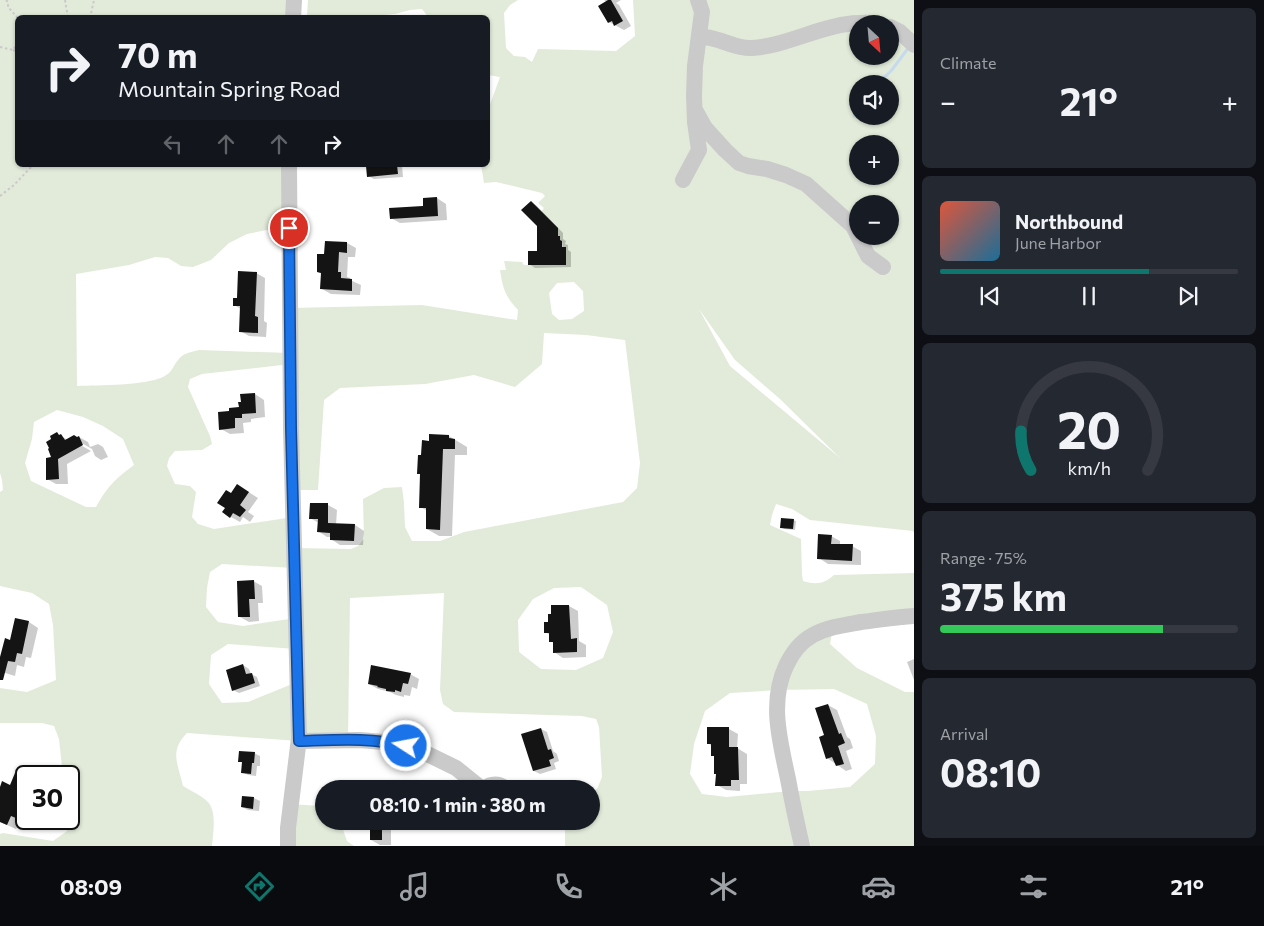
<!DOCTYPE html>
<html lang="en">
<head>
<meta charset="utf-8">
<style>
  :root { --surface:#171b24; --page:#242831; --text:#f1f3f6; --muted:#9ea1a6; --line:#363941; --accent:#0f766e }
  body { margin:0; font-family:Commissioner,sans-serif; background:var(--page); color:var(--text); height:100vh; display:flex; flex-direction:column; font-size:19px; white-space:nowrap }
  * { box-sizing:border-box; margin:0 }
  p { font-size:16px; color:var(--muted) }
  .icon { flex:none; width:28px; height:28px; fill:none; stroke:currentColor; stroke-width:2; stroke-linecap:round; stroke-linejoin:round }
  .map { position:relative; flex:1; overflow:hidden }
  .panel { display:flex; flex-direction:column; gap:8px; padding:8px; background:#0d0f14; width:350px }
  .panel>* { flex:none }
  .hud { position:absolute; left:15px; top:15px; width:475px; height:152px; border-radius:8px; box-shadow:0 1px 4px #0004; background:#171b24; color:var(--text); overflow:hidden }
  .needle { width:32px; rotate:154deg }
  .buttons { position:absolute; left:849px; top:15px; display:grid; gap:10px }
  .buttons a { display:grid; place-items:center; width:50px; height:50px; border-radius:50%; background:var(--surface); box-shadow:0 1px 4px #0004; font-size:25px }
  .speed { position:absolute; left:15px; top:765px; display:flex; gap:10px; font-size:25px; font-weight:700; text-align:center }
  .speed>* { display:grid; place-content:center; width:65px; height:65px; border-radius:50%; background:var(--surface); box-shadow:0 1px 4px #0004; line-height:1 }
  .speed .limit { border:2px solid #111; border-radius:8px; background:#fff; color:#111 }
  .pin { position:absolute; display:grid; place-items:center; width:42px; height:42px; color:#fff; margin:-21px; border:2px solid #fff; border-radius:50%; box-shadow:0 1px 5px #0007 }
  .me { position:absolute; width:55px; margin:-28px; rotate:281deg; stroke-linejoin:round; filter:drop-shadow(0 0 4px #0008) }
  .turn { display:flex; align-items:center; gap:18px; height:105px; padding:0 20px; font-size:22px }
  .turn .icon { width:65px; height:65px; stroke-width:2.5 }
  .turn b { display:block; font-size:35px; line-height:42px }
  .lanes { display:flex; align-items:center; height:48px; padding:0 20px; background:#0003; justify-content:center; gap:25px; direction:ltr }
  .lanes .off { opacity:.35 }
  .big { font-size:38px; font-weight:700; line-height:1.1 }
  .panel .widget { flex:1; display:flex; flex-direction:column; justify-content:center; gap:8px; min-width:0; padding:0 18px; border-radius:8px; background:var(--page) }
  .panel .dial { align-items:center; gap:0 }
  .dial svg { height:130px; overflow:visible; fill:none; stroke:var(--line); stroke-width:7; stroke-linecap:round; text-anchor:middle }
  .dial text { fill:var(--text); stroke:none }
  .song { display:flex; align-items:center; gap:15px }
  .cover { width:60px; height:60px; border-radius:8px; background:linear-gradient(135deg,hsl(10 70% 55%),hsl(200 70% 35%)) }
  .played { height:5px; border-radius:2px; background:linear-gradient(90deg,var(--accent) 70%,var(--line) 70%) }
  .keys { display:flex; justify-content:space-around; direction:ltr }
  .heat { display:flex; justify-content:space-between; align-items:center; font-size:28px; direction:ltr }
  .charge { height:8px; border-radius:4px; background:linear-gradient(90deg,#34c759 75%,var(--line) 0) }
  .trip { position:absolute; left:315px; top:780px; width:285px; height:50px; border-radius:25px; background:var(--surface); box-shadow:0 1px 4px #0004; font-weight:700; line-height:50px; text-align:center }
  .tab-bar { display:flex; height:80px; justify-content:space-around; align-items:center; background:#090b0e; color:var(--muted) }
  .tab-bar .icon { width:35px; height:35px }
  .tab-bar .on { color:var(--accent) }
  .tab-bar b { font-size:22px; color:var(--text) }
  main { display:flex; flex:1; min-height:0 }
  .map>svg:first-child { display:block }
</style>
</head>
<body>
<main>
<div class="map">
<svg width="914" height="846" viewBox="0 0 914 846">
  <rect width="100%" height="100%" fill="#fff"/>
  <path fill="#e2ebda" fill-rule="evenodd" d="M0,0H294L293,17L18,18V165H289L282,227L247,234L229,243L211,260L193,267L181,266L168,258L155,257L129,265L76,274L77,386C100,385 143,386 163,377C173,372 172,367 178,360C183,353 191,352 199,350L290,353V308L422,305L517,320L518,310C505,296 503,289 500,270H506L504,261L522,262L524,265H566L562,241L560,240V236H558L541,212L544,208L538,203L545,196L542,193L496,182L484,183L481,165H488V110L500,77L488,75V18L428,17L422,9L410,10L395,14L364,17H307L308,0H518L510,5L504,13L506,48L514,56L525,57L532,62L538,49L616,51L635,36L633,0H914V533L913,531L810,520L792,509L776,504L772,515L770,525L801,539L802,575L803,581C816,585 824,584 834,575L914,573V616L833,627L830,644L857,668L905,692H914V846H565V821H591V791L597,789L602,777L599,727L596,719L582,716L454,712L443,704L440,690L444,593L350,598L348,740L299,741L187,733C169,751 178,764 183,786C191,791 201,795 208,802C217,812 213,833 212,846H0V834L3,833L53,841L67,831L68,819H69V776H63L59,739L54,726L42,723H0V688L27,692L56,680L53,625L49,604L32,593L0,586V492L3,490L2,480L0,473ZM858,24H890V56H858ZM858,84H890V116H858ZM858,144H890V176H858ZM858,204H890V236H858ZM574,282L583,291L584,311L572,319L559,320L552,314L549,293L557,283ZM699,309L735,360L780,399L840,458L730,366ZM544,333L586,335L625,340L640,463L637,488L623,502L464,532L440,541H412L405,527L404,503L402,487L384,488L363,499L364,539L358,546L351,549L294,548L293,517L214,529L198,524L192,517L196,492L190,486L175,484L167,466L169,458L175,451L202,450L212,444L210,436L188,387L190,379L202,374L282,365L286,367L293,490H318L324,400L340,388L425,384L474,375L515,387L542,364ZM57,410L83,417L103,426L123,439L134,465C116,478 107,487 96,507H86L31,481L25,463L32,439L34,422ZM222,564L294,568L296,618L243,626L218,622L206,607L207,588L210,572ZM581,587L607,605L613,632L603,658L576,670L541,669L519,652L518,620L533,599L554,588ZM228,644L296,649L297,682L248,702L222,703L209,684L211,655ZM834,689L867,704L876,736L875,764L850,787L808,791H790L727,797L702,794L690,774L694,744L705,711L730,693L778,690Z
    M290,804L320,806L324,807V821H340L347,841L354,846H288Z"/>
  <path fill="#0003" d="M604,0H621L616,3L619,5L631,26L624,30L609,22L607,2Z
    M389,165H402L403,177L374,179L368,176Z
    M437,198L446,204L447,220L400,223L391,218L424,207Z
    M531,202L537,206L563,233V239L566,241L565,244L568,245V250L571,252V267L535,268L529,264L538,252V226Z
    M347,243L356,248L355,257H348L347,277L350,278V280L361,285L360,295L331,294L322,289V274L318,272L325,255Z
    M256,273L265,278L264,321L267,323L266,337L249,336L240,331L241,309L234,305Z
    M255,394L264,400L265,417L251,419V422L243,423L244,433L230,434L221,429L231,412L240,408L242,403Z
    M57,434L68,440L79,437L88,442L90,447L98,444L103,447L108,457L101,460L95,456L92,449L78,441L77,443L91,451L67,464L68,484H56L47,479Z
    M449,436L467,447V455H455L452,536H439L427,529L428,511L420,507L421,475L418,473L422,456L430,442Z
    M247,491L258,498L248,512L254,516L250,522L243,517L240,522L231,517L232,494Z
    M328,505L337,510L336,525H355L364,531L363,545H340L331,539V537H327L318,531L319,523L310,518Z
    M793,520L796,521L795,530L784,529L782,527Z
    M831,536L840,541V545L852,546L861,551V565L828,564L819,558Z
    M253,581L262,586L263,603H258L259,621L249,622L240,617Z
    M569,606L578,611L579,641L586,645V657L563,658L554,652V643L550,641V635L545,632L549,623Z
    M16,619L29,622L38,628L31,658L26,657L24,667L17,665L15,676L5,673L0,670V660L11,641Z
    M914,659V680L907,662Z
    M243,665L249,669L251,674L257,677L260,686L239,693L233,690Z
    M410,674L419,679L417,689L412,687L410,696L404,695V697L396,695L390,692L378,689L369,684Z
    M828,705L837,710L847,737L850,739L853,748L846,751L852,769L846,771L827,758L826,735Z
    M541,729L547,732L553,751L557,754L559,761L554,763L556,769L540,774L534,771Z
    M729,729L738,734L737,748L747,754V784H740V791L726,790L717,785L715,757L712,755V746L708,743Z
    M254,753L260,756V766H257L256,776L248,775L242,772L243,763L239,761Z
    M16,775L26,779L27,819L25,822L21,820L16,829L0,822V790L11,786Z
    M254,798L260,801L259,811L248,810L242,807Z
    M370,821H398V830H391V845H380L371,840Z"/>
  <g fill="none" stroke-linecap="round" stroke-linejoin="round">
    <path stroke="#c5daec" stroke-width="3" d="M877,84L891,71L909,47
      M854,116L858,112"/>
  </g>
  <path fill="#141414" d="M608,0H611L623,21L614,26L612,21L608,23L598,6Z
    M378,165H397L398,174L367,177L366,166Z
    M437,197L438,216L390,219L389,208L423,206V198Z
    M531,201L558,228V236H560V240L562,241V247H566V265H528V251H537V226L521,210Z
    M325,241L347,242V253L339,252L338,272H341V278L352,279V291L320,289L321,273L317,272V254H324Z
    M238,271L257,272L255,316L258,317V333L239,332L240,306H233V298H237Z
    M255,393L256,413L242,414V418H235V428L219,430L218,412L229,411V408L239,407L238,402H241L240,394Z
    M57,432L59,435L61,434L65,440L74,435L77,437L79,436L83,445L58,459L59,479L46,480V458L51,457L48,449L49,448L46,442L51,439L50,436Z
    M429,434L449,435V438L455,439V449H443L440,530L426,529V508H419L420,474H417L418,455H421L422,440L429,441Z
    M237,484L249,492L240,505L246,510L240,517L233,513L230,518L222,512L225,508L217,503L226,490L231,493Z
    M310,503H328V523L355,524L354,541L330,540V533L317,532L318,519H309Z
    M781,518L794,519L793,529L780,528Z
    M818,534L832,535L831,544H853L852,561L817,559Z
    M254,580L255,599H249L250,617H238L237,581Z
    M551,605H569L571,639L577,638V652L553,653V642H549V633H544V622H548V614H551Z
    M15,618L29,621L22,654L17,653L15,662L8,661L3,680H0V657L5,638L10,640Z
    M243,664L246,674L252,673L255,683L232,691L226,670Z
    M371,665L411,673L408,684L403,683L401,692L395,690V692L386,691V689L377,687L378,686L368,684Z
    M828,704L839,734L841,733L845,743L838,746L844,764L836,766L832,757L826,759L819,737L824,735L815,708Z
    M707,727H729V747H738L739,780H731V786H715L716,774H714V756H711V744H707Z
    M541,728L548,750L551,749L554,758L549,760L551,766L533,771L521,734Z
    M239,751L255,752L254,763H252L251,774L241,773L242,762H238Z
    M15,773L26,778L20,794L24,796L16,818L11,816L7,825L0,822V787L2,781L10,785Z
    M242,796L254,797L253,809L241,807Z
    M359,821H382V840H370V828Z"/>
  <g fill="none" stroke-linecap="round" stroke-linejoin="round">
    <path stroke="#cacaca" stroke-width="2" stroke-dasharray="2.5 2.5" stroke-linecap="butt" d="M6,0L8,2V7L18,18
      M65,0L68,18
      M90,18L94,0
      M0,47L13,50L18,43
      M13,50L18,52
      M0,196L14,185L33,165"/>
    <path stroke="#cacaca" stroke-width="16" d="M293,18L294,0
      M890,27L900,32L914,45
      M699,36C706,37 712,38 718,40C729,43 740,49 752,48C795,45 835,16 880,24
      M695,110L705,128L725,150L739,163L748,166L767,169L786,175L806,184L853,226L858,236
      M683,180L699,150L695,122L694,96L695,66L702,12L698,0
      M858,236L868,256L883,267
      M299,741L360,740L394,743L419,750L456,768L482,789
      M484,789C491,783 499,783 506,789
      M288,846V828L299,738L291,428L289,165
      M802,846C797,824 792,801 788,779C780,741 769,702 786,666C792,653 800,642 813,635C828,627 844,625 861,622C879,620 896,617 914,616"/>
  </g>
  <g fill="none" stroke-linecap="round" stroke-linejoin="round">
    <defs>
      <path id="route" d="M289,228L291,428L299,741C334,740 372,737 406,746"/>
    </defs>
    <use href="#route" stroke="#114b97" stroke-width="12"/>
    <use href="#route" stroke="#1a73e8" stroke-width="9"/>
  </g>
</svg>
<div class="buttons">
<a><svg class="needle" viewBox="-14 -14 28 28"><path d="M0-13l5 13h-10z" fill="#e53935"/><path d="M0 13l5-13h-10z" fill="#9ea1a6"/></svg></a>
<a><svg class="icon" aria-label="sound" viewBox="0 0 24 24"><path d="M4 9h4l5-4v14l-5-4H4zM17 9q2 3 0 6"/></svg></a>
<a>+</a>
<a>−</a>
</div>
<div class="speed"><div class="limit">30</div></div>
<div class="pin" style="left:289px;top:228px;background:#d93025"><svg class="icon" aria-label="arrive" viewBox="0 0 24 24"><path d="M6 21V4h12l-3 4 3 4H6"/></svg></div>
<svg class="me" style="left:406px;top:746px" viewBox="-20 -20 40 40"><circle r="17" fill="#1a73e8" stroke="#fff" stroke-width="3"/><path d="M0-11L8 9 0 5-8 9z" fill="#fff"/></svg>
<div class="trip">08:10 · 1 min · 380 m</div>
<div class="hud">
<div class="turn"><svg class="icon" aria-label="right" viewBox="0 0 24 24"><path d="M7 20v-9h11M14 6l5 5-5 5"/></svg><div><b>70 m</b>Mountain Spring Road</div></div>
<div class="lanes"><svg class="icon off" aria-label="left" viewBox="0 0 24 24"><path d="M17 20v-9H6M10 6l-5 5 5 5"/></svg><svg class="icon off" aria-label="ahead" viewBox="0 0 24 24"><path d="M12 20V5M6 11l6-6 6 6"/></svg><svg class="icon off" aria-label="ahead" viewBox="0 0 24 24"><path d="M12 20V5M6 11l6-6 6 6"/></svg><svg class="icon" aria-label="right" viewBox="0 0 24 24"><path d="M7 20v-9h11M14 6l5 5-5 5"/></svg></div>
</div>
</div>
<section class="panel">
<div class="widget"><p>Climate</p>
<div class="heat"><a>−</a><b class="big">21°</b><a>+</a></div>
</div>
<div class="widget">
<div class="song"><i class="cover"></i><div><b>Northbound</b><p>June Harbor</p></div></div>
<div class="played"></div>
<div class="keys"><svg class="icon" aria-label="previous" viewBox="0 0 24 24"><path d="M18 5L8 12l10 7zM5 5v14"/></svg><svg class="icon" aria-label="pause" viewBox="0 0 24 24"><path d="M8 5v14M16 5v14"/></svg><svg class="icon" aria-label="next" viewBox="0 0 24 24"><path d="M6 5l10 7-10 7zM19 5v14"/></svg></div>
</div>
<div class="widget dial"><svg viewBox="0 0 100 80">
<path d="M14 69A42 42 0 1 1 86 69"/>
<path d="M14 69A42 42 0 0 1 8 45" stroke="#0f766e"/>
<text x="50" y="56" font-size="32" font-weight="700">20</text>
<text x="50" y="72" font-size="11">km/h</text>
</svg></div>
<div class="widget"><p>Range · 75%</p><b class="big">375 km</b><div class="charge"></div></div>
<div class="widget"><p>Arrival</p><b class="big">08:10</b></div>
</section>
</main>
<nav class="tab-bar">
<b>08:09</b>
<svg class="icon on" aria-label="directions" viewBox="0 0 24 24"><path d="M12 3l9 9-9 9-9-9zM9 14v-3h6M13 9l2 2-2 2"/></svg>
<svg class="icon" aria-label="music" viewBox="0 0 24 24"><path d="M9 18V5l10-2v13"/><circle cx="6" cy="18" r="3"/><circle cx="16" cy="16" r="3"/></svg>
<svg class="icon" aria-label="phone" viewBox="0 0 24 24"><path d="M5 4h4l2 5-3 2q2 4 5 5l2-3 5 2v4C11 20 4 13 5 4z"/></svg>
<svg class="icon" aria-label="climate" viewBox="0 0 24 24"><path d="M12 3v18M4 7l16 10M4 17L20 7"/></svg>
<svg class="icon" aria-label="car" viewBox="0 0 24 24"><path d="M5 17H2v-5l4-1 3-4h7l3 4 3 1v5h-3M9 17h6M6 11h13"/><circle cx="7" cy="17" r="2"/><circle cx="17" cy="17" r="2"/></svg>
<svg class="icon" aria-label="filters" viewBox="0 0 24 24"><path d="M4 7h16M4 17h16"/><circle cx="9" cy="7" r="2"/><circle cx="15" cy="17" r="2"/></svg>
<b>21°</b>
</nav>
</body>
</html>
